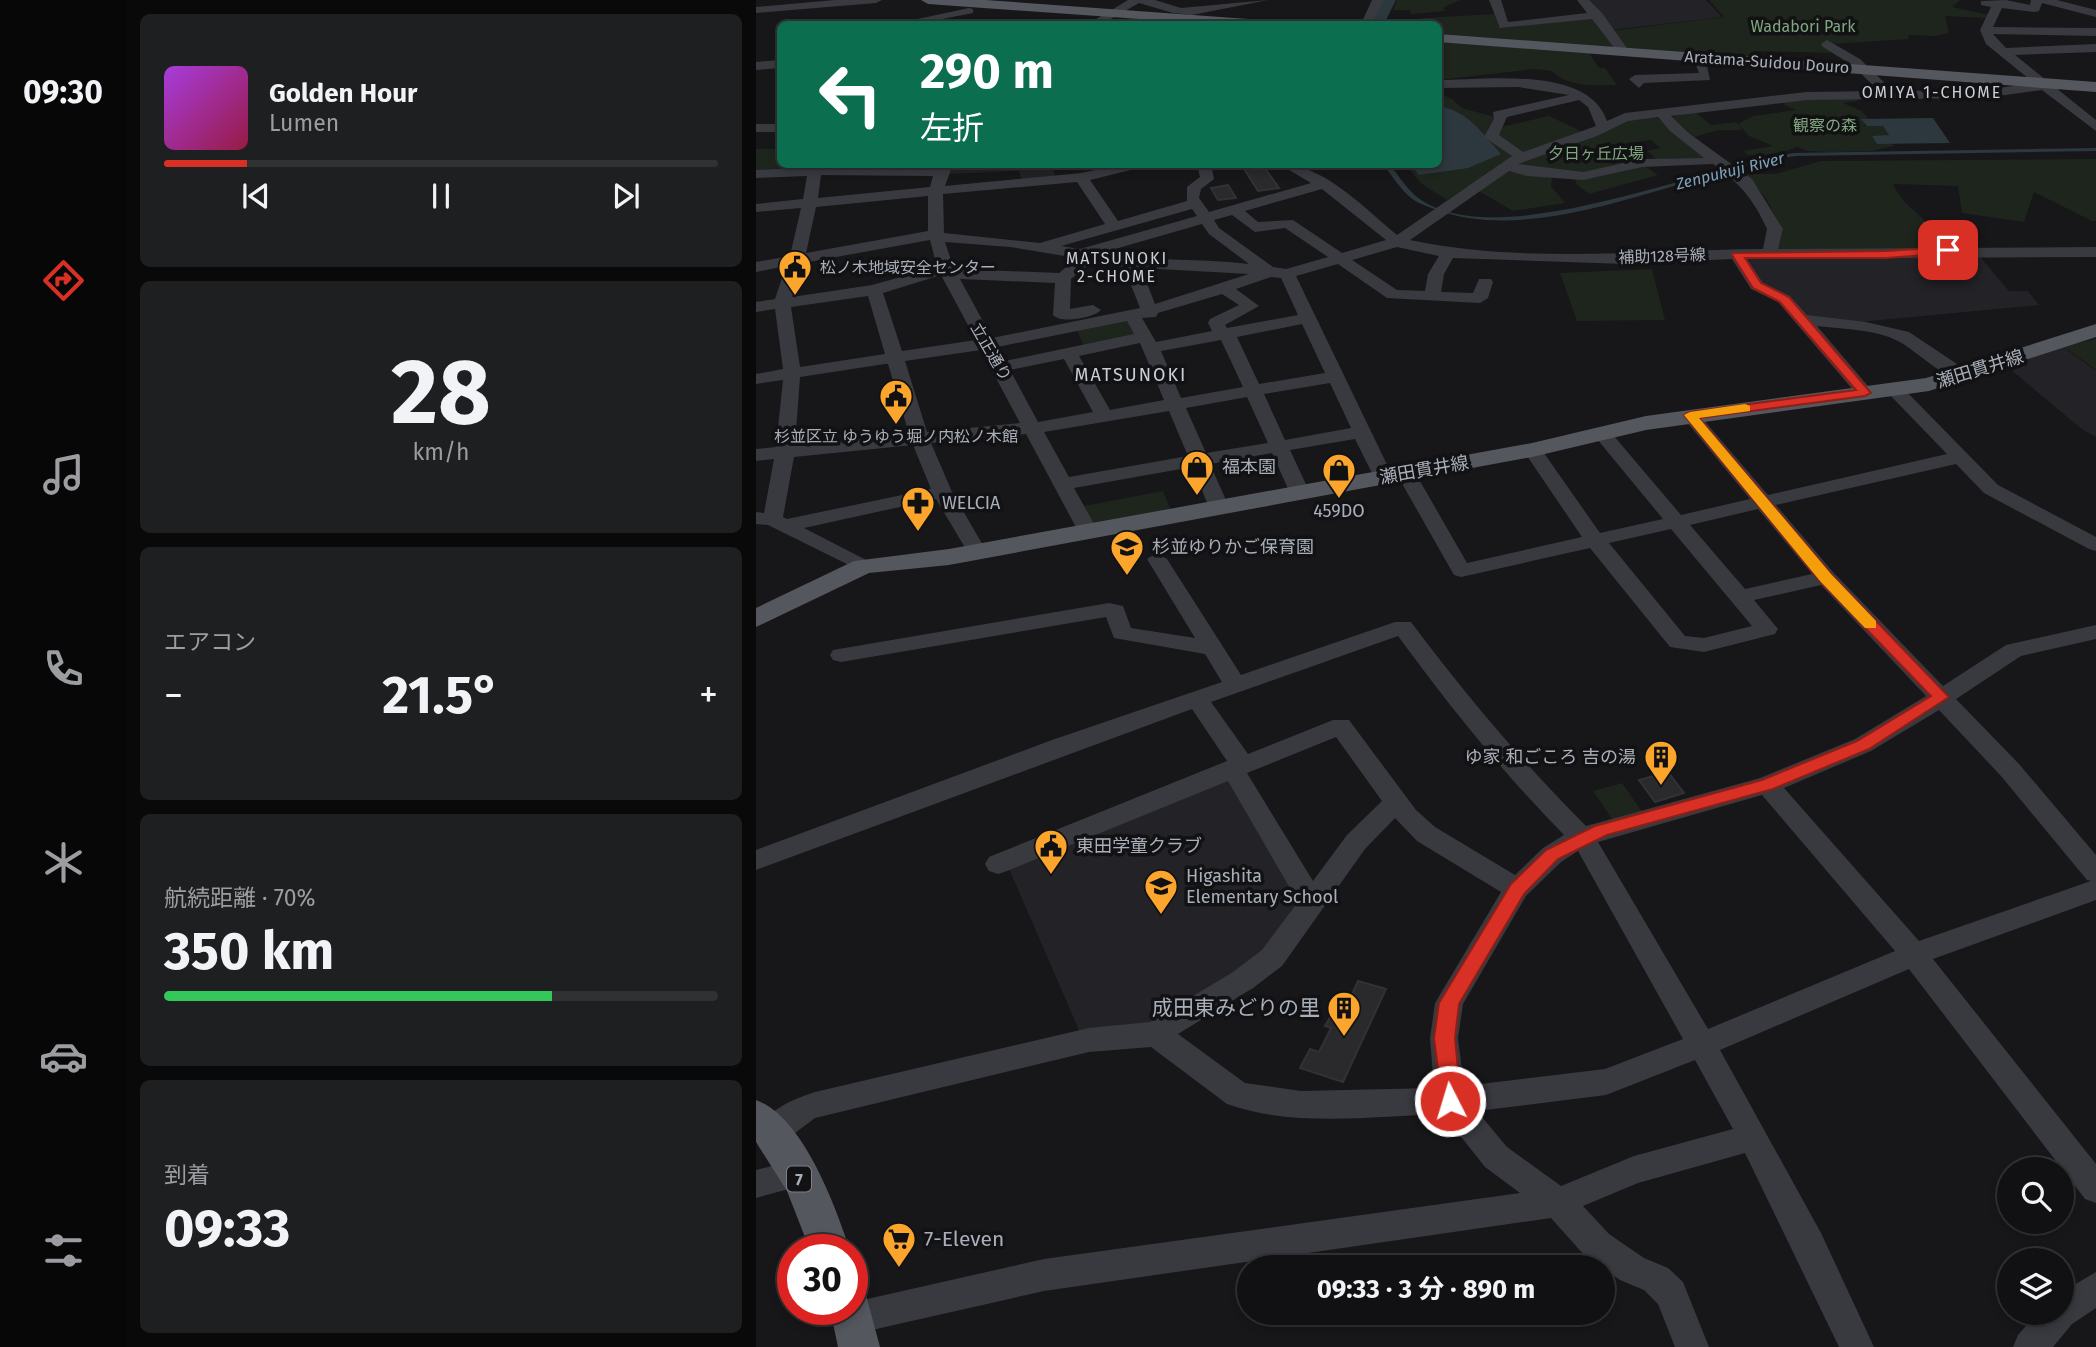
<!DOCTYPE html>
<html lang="ja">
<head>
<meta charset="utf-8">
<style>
  :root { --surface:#111113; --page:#1e1f21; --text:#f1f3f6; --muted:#9c9da0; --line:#303133; --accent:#d93025 }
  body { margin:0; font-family:"Fira Sans","Noto Sans JP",sans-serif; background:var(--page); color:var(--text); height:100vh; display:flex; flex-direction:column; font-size:26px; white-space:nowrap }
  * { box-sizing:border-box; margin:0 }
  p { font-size:23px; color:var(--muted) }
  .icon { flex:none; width:38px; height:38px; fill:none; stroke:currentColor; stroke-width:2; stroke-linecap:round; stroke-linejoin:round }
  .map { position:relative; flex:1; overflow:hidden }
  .side { display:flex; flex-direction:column; gap:14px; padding:14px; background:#09090a; width:630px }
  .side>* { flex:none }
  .hud { position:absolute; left:21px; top:21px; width:665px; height:147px; border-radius:10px; box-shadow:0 4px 10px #0003,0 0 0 2px var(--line); background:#0b6e4f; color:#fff; overflow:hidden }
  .tools { position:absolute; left:1241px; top:1157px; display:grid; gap:14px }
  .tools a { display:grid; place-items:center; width:77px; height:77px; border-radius:50%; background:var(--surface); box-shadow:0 4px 10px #0003,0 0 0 2px var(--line); font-size:35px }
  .speed { position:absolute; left:21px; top:1234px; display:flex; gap:14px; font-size:35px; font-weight:700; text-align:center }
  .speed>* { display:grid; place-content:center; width:91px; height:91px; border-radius:50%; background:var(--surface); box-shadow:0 4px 10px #0003,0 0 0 2px var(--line); line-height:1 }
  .speed .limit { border:10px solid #d22; background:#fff; color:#111 }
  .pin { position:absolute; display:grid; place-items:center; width:60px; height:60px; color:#fff; margin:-30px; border-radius:14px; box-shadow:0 4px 10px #0006 }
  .me { position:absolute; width:77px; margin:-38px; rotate:355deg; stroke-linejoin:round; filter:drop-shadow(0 0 5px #0008) }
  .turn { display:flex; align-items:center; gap:24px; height:147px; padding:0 28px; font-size:32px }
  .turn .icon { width:91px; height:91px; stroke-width:2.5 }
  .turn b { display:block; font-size:49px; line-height:60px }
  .big { font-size:52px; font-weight:700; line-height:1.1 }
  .side .card { flex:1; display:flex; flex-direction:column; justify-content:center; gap:10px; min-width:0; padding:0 24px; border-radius:10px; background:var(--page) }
  .side .dial { align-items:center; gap:0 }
  .dial b { font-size:91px; line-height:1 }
  .song { display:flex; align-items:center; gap:21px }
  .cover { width:84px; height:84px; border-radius:10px; background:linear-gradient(135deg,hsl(280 70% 55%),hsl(340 70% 35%)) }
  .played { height:7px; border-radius:4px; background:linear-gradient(90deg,var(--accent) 15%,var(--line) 15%) }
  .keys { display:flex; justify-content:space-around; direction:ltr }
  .heat { display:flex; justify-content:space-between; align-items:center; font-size:38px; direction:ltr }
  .charge { height:10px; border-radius:5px; background:linear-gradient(90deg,#34c759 70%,var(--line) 0) }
  .trip { position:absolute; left:481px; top:1255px; width:378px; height:70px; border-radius:35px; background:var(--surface); box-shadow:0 4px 10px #0003,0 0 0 2px var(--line); font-weight:700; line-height:70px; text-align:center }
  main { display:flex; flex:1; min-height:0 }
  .tab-bar { display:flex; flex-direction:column; width:126px; justify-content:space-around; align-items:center; background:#070708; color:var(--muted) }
  .tab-bar .icon { width:49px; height:49px }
  .tab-bar .selected { color:var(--accent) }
  .tab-bar b { font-size:32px; color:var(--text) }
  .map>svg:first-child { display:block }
</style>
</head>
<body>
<main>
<nav class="tab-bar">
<b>09:30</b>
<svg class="icon selected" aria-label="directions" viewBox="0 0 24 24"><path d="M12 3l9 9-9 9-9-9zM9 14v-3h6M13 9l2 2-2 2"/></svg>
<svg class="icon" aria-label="music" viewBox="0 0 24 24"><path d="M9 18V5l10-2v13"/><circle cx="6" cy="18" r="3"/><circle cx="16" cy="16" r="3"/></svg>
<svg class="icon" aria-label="phone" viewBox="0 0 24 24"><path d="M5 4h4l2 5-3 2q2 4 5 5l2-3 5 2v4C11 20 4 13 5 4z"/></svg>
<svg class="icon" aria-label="climate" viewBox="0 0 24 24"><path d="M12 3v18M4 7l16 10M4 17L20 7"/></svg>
<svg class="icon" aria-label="car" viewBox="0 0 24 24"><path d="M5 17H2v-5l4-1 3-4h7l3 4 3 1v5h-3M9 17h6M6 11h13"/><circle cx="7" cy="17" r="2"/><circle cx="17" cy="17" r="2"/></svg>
<svg class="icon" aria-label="filters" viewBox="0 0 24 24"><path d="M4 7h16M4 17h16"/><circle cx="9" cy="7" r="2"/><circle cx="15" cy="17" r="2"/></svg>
</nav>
<section class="side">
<div class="card">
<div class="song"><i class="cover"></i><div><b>Golden Hour</b><p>Lumen</p></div></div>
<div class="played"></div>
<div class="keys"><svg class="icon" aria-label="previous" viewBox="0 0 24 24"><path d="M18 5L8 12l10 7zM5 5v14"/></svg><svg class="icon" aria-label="pause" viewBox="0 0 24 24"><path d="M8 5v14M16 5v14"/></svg><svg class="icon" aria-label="next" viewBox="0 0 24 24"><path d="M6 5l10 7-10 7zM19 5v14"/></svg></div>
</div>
<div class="card dial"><b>28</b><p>km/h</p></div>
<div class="card"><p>エアコン</p>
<div class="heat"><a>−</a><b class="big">21.5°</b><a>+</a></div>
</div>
<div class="card"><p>航続距離 · 70%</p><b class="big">350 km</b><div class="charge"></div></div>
<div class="card"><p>到着</p><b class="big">09:33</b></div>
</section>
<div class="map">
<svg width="1340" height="1347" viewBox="0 0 1340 1347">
  <rect width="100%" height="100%" fill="#171719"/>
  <path fill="#232327" d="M830,0H950L966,17L856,30Z
    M197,165H325L297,168L299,178L266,181L263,171L191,174Z
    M1221,253L1253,291H1272L1283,305L1092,323L1050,317L1004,285L987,257Z
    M1306,346L1340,371V437L1327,430L1254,369L1262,366L1259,363Z
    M472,776L548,903L510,954L391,1025L326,1037L251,864Z"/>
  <path fill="#1d251d" d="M641,0H705L688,7L689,11L655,14L654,10H637Z
    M953,0H1204L1196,7L1233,15L1231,18L1189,16L1193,33L1178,36L1153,35L1152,39L1074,44L1079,53L997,51L1008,60L869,49L856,31L968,17Z
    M739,14L747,28L839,17L862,48L683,36L682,24H661V20L667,18Z
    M682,39L831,50L843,68H849L861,85C841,86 811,87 796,71L778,69L683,80Z
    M683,93L696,99L706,108L742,118L732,131L759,156L691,200L666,184L649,165L682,164Z
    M1098,97L1102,101L1087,103L1106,111L1114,121L1108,126H1127L1135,132L1130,137L1138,146L1115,151L1076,152L1051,151L1041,147L1023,154L991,155L988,151L1017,146L993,136L982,124L997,116L1040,110L1028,105L1029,101Z
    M938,111L955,125L980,122L986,130H962L938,137L916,117Z
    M793,116L829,133L766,154L740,138L745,127Z
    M899,116L951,158L900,159L891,151L904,148L895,140L858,145L875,163L822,174L758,164L872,118Z
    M0,149H24V164L41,165L34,168L0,170Z
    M1340,159V221H1336L1278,192L1268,222L1206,213L1202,186L1137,184C1143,198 1156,209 1166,218C1173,225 1170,231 1173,239L1184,246L1170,249L1021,250L1027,231L1011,200L990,174H1019L1065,161Z
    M887,165L902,175L833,194L821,185L818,177Z
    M751,171L796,177L795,186L809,203L757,211L721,190Z
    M896,269L909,320L821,321L804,273Z
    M370,319L379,335L328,346L320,328Z
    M1340,339V370L1307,346Z
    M407,491L415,511L337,524L328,506Z
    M866,783L887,813L858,822L837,791Z"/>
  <path fill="#2c383e" d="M683,106C712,111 726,133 745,154L712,168L663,175L655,165L682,164Z
    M1177,118L1194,143L1121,144L1116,136L1133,135L1127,126H1111L1105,119Z
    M1340,148V151L1040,156C932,170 789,247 684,211C674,207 662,204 655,198C644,189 636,175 627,165H634C642,175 651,189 661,197C739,257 945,166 1038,153Z"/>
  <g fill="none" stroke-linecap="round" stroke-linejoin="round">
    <path fill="#2c383e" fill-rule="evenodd" d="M626,0H640L628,24H614Z"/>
  </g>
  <path fill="#2a2a2d" stroke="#313136" stroke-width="2" d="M485,164H506L523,188L502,191Z
    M472,185L480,198L462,200L455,188Z
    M912,772L928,793L899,802L883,780Z
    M602,981L630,989L587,1082L544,1068L554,1049L563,1052L575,1028L569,1026L576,1014L586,1017Z"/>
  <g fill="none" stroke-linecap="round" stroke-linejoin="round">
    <path fill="#383a3f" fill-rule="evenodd" d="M79,0H126L120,3L0,13V7Z
      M372,0H399L425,8L512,0L436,15L417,13L383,3L346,24H332Z
      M616,0H628L615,24H605Z
      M733,0H745L752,22L831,13L821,0H833L846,13L873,51L863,54L836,19L744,28Z
      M1250,0L1274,5L1275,0H1301L1340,10V17L1286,3L1283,11L1279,12L1246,8L1237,27L1340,28V36L1237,34L1250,48L1340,44V52L1259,55L1340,120V131L1286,90L1228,98L1051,100L915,116L934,134L996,179L1027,229L1022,249L1340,247V257L991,259L1007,283L1034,296L1051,315L1110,322L1153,332L1213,372L1216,376L1213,380C1194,385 1160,350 1142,341C1119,329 1086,329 1061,326L1118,393L1115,397H1103L1022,302L995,289L976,259L869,264L697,258L688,274L685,292L717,293L723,279H735L737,282L732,298L724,303L631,298L582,264L540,276L637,477L634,481H620L599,439L534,450L554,493L544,499L534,493L516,453L454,464L473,507L463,513L453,507L436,467L318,488L342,531L332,537L322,531L270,434L175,443L196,492L231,552L228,556H214L180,499L48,528L114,562L117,566L107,572L12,525L0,524V512L8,513L18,459L0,461V449L20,447L27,380L0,384V374L27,369L19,309L0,312V302L19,299L30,266L0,272V262L34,256L45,208L0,212V204L47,199L51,176L0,178V170L83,166L181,168L183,164H197L189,186L325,173L368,164H399L334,180L362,221L431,201V187L444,177L441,164H455L458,179L445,189L443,198L453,212L555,183L523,164C568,164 608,208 641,235L756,156L728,137L738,119L737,112L813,95L762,87L682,88V80C730,80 832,65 851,121L869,113L1051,92L1123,91L1096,65L1067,47L1065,44L1071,40L1104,59L1137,91L1228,90L1278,83L1230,44L1224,30L1235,7L1225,5V1ZM823,100L832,107L840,126L767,152L743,135L751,117ZM902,117L914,131L948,158L886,159L827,172L762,164L841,136L872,121ZM957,164C984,183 998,200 1011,229L1007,249C892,250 766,264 654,240L753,171L771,176L827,180L886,167ZM65,175L177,176L174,187L62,198ZM321,182L349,224L284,243L188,233L187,194ZM566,189L630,240L586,253L537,220L502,222L489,211ZM172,196V231L50,253L60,207ZM436,209L441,216L324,249L305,246ZM476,215L499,232L529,228L572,257L530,269L517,267L463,228L458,220ZM446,224L453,234L493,264C444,258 394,262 345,253ZM174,240L181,267L116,285L36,297L47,263ZM189,242L254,247L321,258L303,273L198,269ZM641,247L683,256L672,274L669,291L641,290L596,260ZM337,261L368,267L384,308L236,338L204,279L299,283L297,315C305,324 337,318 345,310L337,305L314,309L315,279ZM385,268L493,274L399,304ZM185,275L220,340L146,351L127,293ZM515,277L525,278L542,315L471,328L469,325L503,306L480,289ZM466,294L483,305L454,319L452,323L456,331L400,342L386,318L400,317L402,313ZM112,296L129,354L44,367L35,307ZM371,321L378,334L249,361L241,347ZM546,324L569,373L503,384L481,337ZM465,340L487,387L425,398L405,351ZM384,343L408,400L354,410L323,356ZM225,350L264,423L171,432L149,361ZM308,359L337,412L282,422L254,370ZM129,364H132L153,434L39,445L44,377ZM574,383L595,428L529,440L508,394ZM491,397L512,443L450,453L430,408ZM413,411L432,456L313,477L288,432ZM157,445L175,489L31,519L27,517L38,457Z
      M213,8L217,9V13L160,24H138Z
      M943,53L949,57L954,80L888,83L883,88L873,79L879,75L943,73L937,57Z
      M24,60V68L0,70V62Z
      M0,124H24V132H0Z
      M1139,385L1145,386L1242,485L1340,537V551L1333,549L1228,493L1200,464L1020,505L1077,572L1187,686L1250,645L1340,625V639L1265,656L1200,699L1263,764L1340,855V900L1177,959L1340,1164V1203L1329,1199L1153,969L964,1050L1065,1233L1118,1347H1083L989,1153L882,1183L827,1206L853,1234L888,1258L912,1268L927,1282L953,1347H919L902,1304L888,1290L864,1280L829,1256L795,1218L288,1291L98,1334L86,1330L81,1318L85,1309H96L98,1302L288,1259L764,1193L729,1167L687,1114C618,1116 537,1128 471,1104L395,1047L333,1052L59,1118L27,1142L16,1146L5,1142L1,1132C11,1110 37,1099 59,1092L333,1028L394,1022L477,972L506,950L542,902L472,781L251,871L242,874L233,871L229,864L233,857L471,761L436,709L0,870V850L296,740L466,682L449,654L358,638L350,617L85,662L77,660L74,655L77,650L353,603L367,606L375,628L439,638L391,559L401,553L411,559L485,675L639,622H655C709,694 766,762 830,826L1004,778L1099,739L1170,696L1065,585L998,600L1022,629L1019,634L948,652L914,647L834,548L705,577L698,575L640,473L643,469H657L711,563L826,537L767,450L776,444L783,446L844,533L907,519L836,433L845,427L852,429L925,515L994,499L925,415L934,410L940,411L1012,495L1191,454L1133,394L1130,390L1133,386ZM1002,509L1056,574L989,589L934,525ZM915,529L996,626L948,638L929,636L853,543ZM642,636C694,707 747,773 808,835L787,848L759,875L679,827L660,810L593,720H577L492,754L455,702ZM1183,710L1245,776L1331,880L1335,881L1163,941L1028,788L1115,751ZM580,737L626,801L591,835L557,881L491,773ZM1006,795L1139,951L952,1029L842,842ZM639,818L661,841L745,892L679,1003L674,1038L678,1088L545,1091L489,1083L422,1034L497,988L526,966L609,849ZM822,851L927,1039L849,1069L708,1086L702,1038L707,1004L770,896L805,862ZM939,1060L977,1129L878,1156L805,1186L751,1147L721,1111L850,1095Z
      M40,1160L51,1164L56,1174L51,1184L0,1198V1170Z
      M1340,1272V1308L1316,1324L1297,1347H1257L1262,1335L1282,1312H1306V1292Z"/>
    <path fill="#54575e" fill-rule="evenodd" d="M165,0H230L506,20L513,24H454L172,4Z
      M682,34L1340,82V92L682,42Z
      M1340,324V337L1173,391L890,430L776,457L193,565L113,573L0,627V608L98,561L193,549L776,443L890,416L1170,378Z
      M0,1100C47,1117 79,1205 94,1250H54L31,1191L0,1142Z
      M96,1289L110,1295L124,1347H82L74,1309H96Z"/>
  </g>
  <path fill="#d93025" stroke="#8d1f18" stroke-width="2" d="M1192,247L1197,250L1196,253L1130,258H989L1005,283L1033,297L1115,393L1109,396L943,418L1075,574L1193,697L1113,749L1017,789L851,835L802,859L768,894L703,1004L699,1038L705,1101L702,1108L694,1111L687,1108L678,1038L683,1003L755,884L790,850L839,826L1006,780L1101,741L1175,696L1064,581L928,415L934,412L1100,390L1024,302L997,288L976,255L977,253L1130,251Z"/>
  <path fill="#f59e0b" d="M989,404L994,406V411L943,418L1075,574L1120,621V628H1109L1064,581L928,415L934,412Z"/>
  <defs>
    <symbol id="civic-pin" viewBox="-11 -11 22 30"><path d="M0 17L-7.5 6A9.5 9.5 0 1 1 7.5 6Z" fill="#fca52d" stroke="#121214"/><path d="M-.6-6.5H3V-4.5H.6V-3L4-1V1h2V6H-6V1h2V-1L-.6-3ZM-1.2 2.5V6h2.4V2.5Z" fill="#111"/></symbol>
    <symbol id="shop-pin" viewBox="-11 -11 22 30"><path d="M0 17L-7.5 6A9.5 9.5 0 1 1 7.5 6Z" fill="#fca52d" stroke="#121214"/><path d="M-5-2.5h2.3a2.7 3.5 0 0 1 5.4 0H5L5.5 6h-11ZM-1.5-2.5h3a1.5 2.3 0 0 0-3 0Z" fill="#111"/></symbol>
    <symbol id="pharmacy-pin" viewBox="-11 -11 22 30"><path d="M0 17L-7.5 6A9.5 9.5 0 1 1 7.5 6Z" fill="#fca52d" stroke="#121214"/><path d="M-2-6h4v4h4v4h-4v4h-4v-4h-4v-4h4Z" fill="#111"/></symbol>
    <symbol id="school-pin" viewBox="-11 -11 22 30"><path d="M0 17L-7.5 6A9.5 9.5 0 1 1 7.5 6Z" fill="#fca52d" stroke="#121214"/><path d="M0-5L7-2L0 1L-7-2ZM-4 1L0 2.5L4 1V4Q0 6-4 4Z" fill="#111"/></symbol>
    <symbol id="building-pin" viewBox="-11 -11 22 30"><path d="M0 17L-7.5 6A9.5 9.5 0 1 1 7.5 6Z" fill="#fca52d" stroke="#121214"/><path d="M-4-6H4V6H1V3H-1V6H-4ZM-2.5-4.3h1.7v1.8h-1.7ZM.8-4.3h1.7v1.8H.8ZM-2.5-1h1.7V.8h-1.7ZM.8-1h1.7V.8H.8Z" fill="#111"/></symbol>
    <symbol id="supermarket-pin" viewBox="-11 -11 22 30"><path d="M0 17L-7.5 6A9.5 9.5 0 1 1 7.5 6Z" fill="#fca52d" stroke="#121214"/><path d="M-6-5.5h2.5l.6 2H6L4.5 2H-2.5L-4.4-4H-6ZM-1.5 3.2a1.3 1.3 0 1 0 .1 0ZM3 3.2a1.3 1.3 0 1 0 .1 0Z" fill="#111"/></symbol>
  </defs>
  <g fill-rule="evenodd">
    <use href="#civic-pin" x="20" y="248" width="38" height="52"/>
    <use href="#civic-pin" x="121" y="377" width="38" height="52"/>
    <use href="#shop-pin" x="422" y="448" width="38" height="52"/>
    <use href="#shop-pin" x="564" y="451" width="38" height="52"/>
    <use href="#pharmacy-pin" x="143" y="484" width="38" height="52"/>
    <use href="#school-pin" x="352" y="528" width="38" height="52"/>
    <use href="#building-pin" x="886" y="738" width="38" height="52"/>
    <use href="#civic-pin" x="276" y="827" width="38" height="52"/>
    <use href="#school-pin" x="386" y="867" width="38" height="52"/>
    <use href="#building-pin" x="569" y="989" width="38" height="52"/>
    <use href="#supermarket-pin" x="124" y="1220" width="38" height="52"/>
  </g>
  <g text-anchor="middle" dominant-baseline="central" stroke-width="7" stroke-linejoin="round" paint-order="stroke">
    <g font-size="16" fill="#80a67f" stroke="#121214">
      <text x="1047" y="26">Wadabori Park</text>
      <text x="1069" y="125">観察の森</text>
      <text x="840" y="153">夕日ヶ丘広場</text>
    </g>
    <g font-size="16" fill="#a9afba" stroke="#121214">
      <text transform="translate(1011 62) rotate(4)">Aratama-Suidou Douro</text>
      <text transform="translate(906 256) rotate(-2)">補助128号線</text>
      <text transform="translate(235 352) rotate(60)">立正通り</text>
    </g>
    <g font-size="16" letter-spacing="2" fill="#caced6" stroke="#121214">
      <text x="1176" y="92">OMIYA 1-CHOME</text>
      <text x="361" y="258">MATSUNOKI<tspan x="361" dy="18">2-CHOME</tspan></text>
    </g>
    <g font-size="16" font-style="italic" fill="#7ea1b7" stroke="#121214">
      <text transform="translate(974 171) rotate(-14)">Zenpukuji River</text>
    </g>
    <g font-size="16" fill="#a9afba" stroke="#121214" text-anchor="start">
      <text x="64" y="267">松ノ木地域安全センター</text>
      <text x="140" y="436" text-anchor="middle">杉並区立 ゆうゆう堀ノ内松ノ木館</text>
    </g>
    <rect fill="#121214" stroke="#7c8088" stroke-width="2" x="31" y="1166.5" width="24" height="25" rx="5"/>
    <g font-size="16" font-weight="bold" fill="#a9afba">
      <text x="43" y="1179">7</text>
    </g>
    <g font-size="18" fill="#a9afba" stroke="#121214">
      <text transform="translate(1224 369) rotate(-17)">瀬田貫井線</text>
      <text transform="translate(668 470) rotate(-10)">瀬田貫井線</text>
    </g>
    <g font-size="18" letter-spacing="2" fill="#caced6" stroke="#121214">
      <text x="375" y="375">MATSUNOKI</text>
    </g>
    <g font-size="18" fill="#a9afba" stroke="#121214" text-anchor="start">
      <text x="466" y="467">福本園</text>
      <text x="186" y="503">WELCIA</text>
      <text x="583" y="511" text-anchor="middle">459DO</text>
      <text x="396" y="547">杉並ゆりかご保育園</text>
      <text x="880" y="757" text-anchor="end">ゆ家 和ごころ 吉の湯</text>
      <text x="320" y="846">東田学童クラブ</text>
      <text x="430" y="876">Higashita<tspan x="430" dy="21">Elementary School</tspan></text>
    </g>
    <g font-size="21" fill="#a9afba" stroke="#121214" text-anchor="end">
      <text x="564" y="1008">成田東みどりの里</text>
      <text x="168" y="1239" text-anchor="start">7-Eleven</text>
    </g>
  </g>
</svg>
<div class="tools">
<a><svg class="icon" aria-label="search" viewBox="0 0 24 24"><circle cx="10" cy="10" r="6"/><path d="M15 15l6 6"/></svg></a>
<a><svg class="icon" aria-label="layers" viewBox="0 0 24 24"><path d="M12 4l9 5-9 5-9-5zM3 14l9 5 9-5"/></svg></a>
</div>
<div class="speed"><div class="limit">30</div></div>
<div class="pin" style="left:1192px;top:250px;background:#d93025"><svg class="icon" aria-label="arrive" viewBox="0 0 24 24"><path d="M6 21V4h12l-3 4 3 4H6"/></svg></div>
<svg class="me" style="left:694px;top:1101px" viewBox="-20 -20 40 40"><circle r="17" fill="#d93025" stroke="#fff" stroke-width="3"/><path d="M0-11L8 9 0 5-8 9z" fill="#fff"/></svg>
<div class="trip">09:33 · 3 分 · 890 m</div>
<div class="hud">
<div class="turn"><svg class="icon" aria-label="left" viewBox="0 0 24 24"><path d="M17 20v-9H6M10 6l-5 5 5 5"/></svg><div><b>290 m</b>左折</div></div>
</div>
</div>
</main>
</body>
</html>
